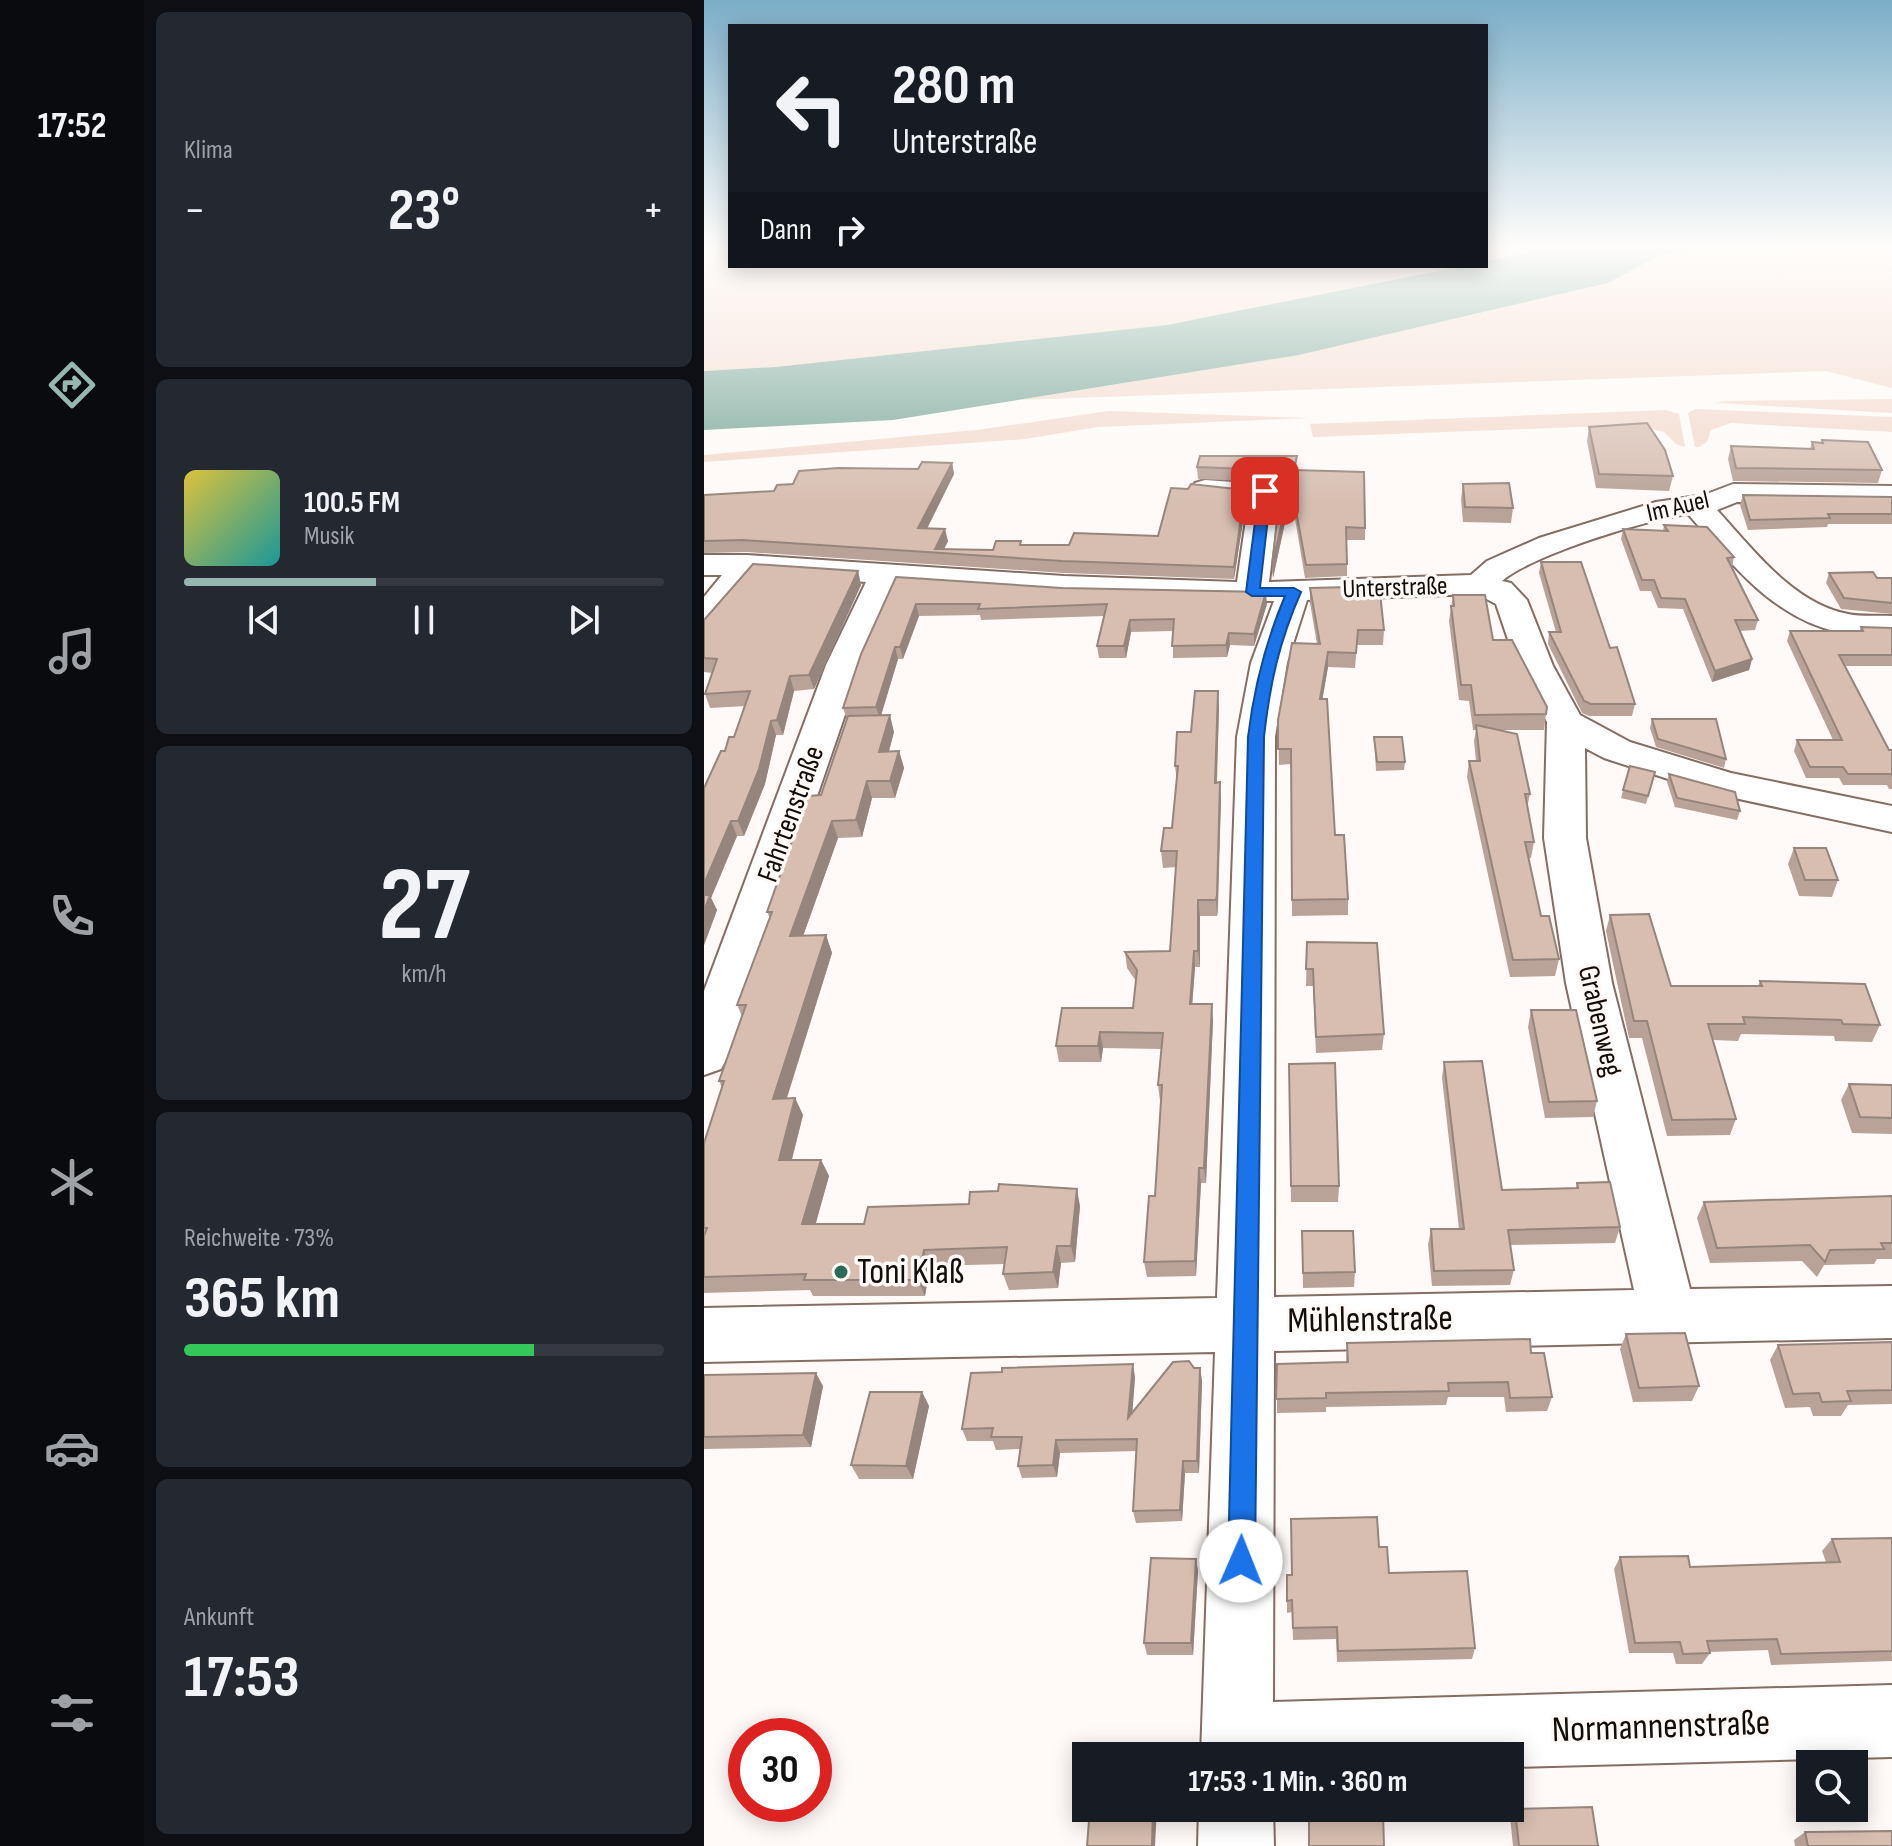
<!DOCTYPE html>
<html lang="de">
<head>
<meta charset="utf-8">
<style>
  :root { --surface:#171b24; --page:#242831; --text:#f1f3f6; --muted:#9ea1a6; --line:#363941; --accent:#97b6b0 }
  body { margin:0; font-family:"Sofia Sans Condensed",sans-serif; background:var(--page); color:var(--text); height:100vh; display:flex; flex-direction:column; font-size:30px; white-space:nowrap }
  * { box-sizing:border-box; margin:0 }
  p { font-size:26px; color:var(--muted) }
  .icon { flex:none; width:44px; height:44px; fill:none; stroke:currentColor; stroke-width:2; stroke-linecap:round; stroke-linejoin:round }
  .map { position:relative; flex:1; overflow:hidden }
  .drawer { display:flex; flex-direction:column; gap:12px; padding:12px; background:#0d0f14; width:560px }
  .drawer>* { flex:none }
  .banner { position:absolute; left:24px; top:24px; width:760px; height:244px; border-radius:0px; box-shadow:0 4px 20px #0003; background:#171b24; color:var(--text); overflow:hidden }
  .controls { position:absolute; left:1092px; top:1750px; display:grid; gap:16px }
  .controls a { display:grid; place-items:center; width:72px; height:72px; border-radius:0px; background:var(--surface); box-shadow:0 4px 20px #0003; font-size:40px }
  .speed { position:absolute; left:24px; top:1718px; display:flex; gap:16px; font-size:40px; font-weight:700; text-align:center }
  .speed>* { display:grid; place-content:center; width:104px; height:104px; border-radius:50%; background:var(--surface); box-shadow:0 4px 20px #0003; line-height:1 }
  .speed .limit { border:12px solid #d22; background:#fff; color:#111 }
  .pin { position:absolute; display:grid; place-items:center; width:68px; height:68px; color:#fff; margin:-34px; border-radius:16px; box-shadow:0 4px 12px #0006 }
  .me { position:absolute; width:88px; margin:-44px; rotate:1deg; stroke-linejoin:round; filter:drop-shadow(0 0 6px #0008) }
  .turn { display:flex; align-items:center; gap:28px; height:168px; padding:0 32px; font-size:36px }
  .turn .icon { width:104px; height:104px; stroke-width:2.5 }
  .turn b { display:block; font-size:56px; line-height:68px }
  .then { display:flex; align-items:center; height:76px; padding:0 32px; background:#0003; gap:16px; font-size:30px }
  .big { font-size:60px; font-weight:700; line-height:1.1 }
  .drawer .card { flex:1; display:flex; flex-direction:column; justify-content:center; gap:12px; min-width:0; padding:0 28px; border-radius:12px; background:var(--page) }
  .drawer .dial { align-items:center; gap:0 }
  .dial b { font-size:104px; line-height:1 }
  .song { display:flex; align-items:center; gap:24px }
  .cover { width:96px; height:96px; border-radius:12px; background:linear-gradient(135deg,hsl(50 70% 55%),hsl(180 70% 35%)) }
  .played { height:8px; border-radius:4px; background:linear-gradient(90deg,var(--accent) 40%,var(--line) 40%) }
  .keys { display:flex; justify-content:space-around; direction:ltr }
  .heat { display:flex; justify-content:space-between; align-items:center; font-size:44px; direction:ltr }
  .charge { height:12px; border-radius:6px; background:linear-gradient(90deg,#34c759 73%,var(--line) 0) }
  .trip { position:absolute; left:368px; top:1742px; width:452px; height:80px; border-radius:0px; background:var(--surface); box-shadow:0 4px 20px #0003; font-weight:700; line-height:80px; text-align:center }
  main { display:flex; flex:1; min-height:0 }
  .tab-bar { display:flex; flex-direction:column; width:144px; justify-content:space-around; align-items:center; background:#090b0e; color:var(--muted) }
  .tab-bar .icon { width:56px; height:56px }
  .tab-bar .selected { color:var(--accent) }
  .tab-bar b { font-size:36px; color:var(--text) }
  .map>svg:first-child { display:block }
</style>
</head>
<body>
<main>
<nav class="tab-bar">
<b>17:52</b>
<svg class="icon selected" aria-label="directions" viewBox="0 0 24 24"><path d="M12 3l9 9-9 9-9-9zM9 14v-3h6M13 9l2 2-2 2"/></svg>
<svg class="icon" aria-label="music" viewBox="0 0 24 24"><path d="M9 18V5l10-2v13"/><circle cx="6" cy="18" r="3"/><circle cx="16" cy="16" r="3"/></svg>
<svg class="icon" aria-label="phone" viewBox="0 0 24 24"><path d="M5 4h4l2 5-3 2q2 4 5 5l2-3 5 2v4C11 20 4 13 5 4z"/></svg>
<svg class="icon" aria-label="climate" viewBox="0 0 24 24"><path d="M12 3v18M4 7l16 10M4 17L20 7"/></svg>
<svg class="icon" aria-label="car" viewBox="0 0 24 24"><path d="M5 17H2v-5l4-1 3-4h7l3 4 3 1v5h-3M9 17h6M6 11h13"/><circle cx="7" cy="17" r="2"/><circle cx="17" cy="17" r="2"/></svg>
<svg class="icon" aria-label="filters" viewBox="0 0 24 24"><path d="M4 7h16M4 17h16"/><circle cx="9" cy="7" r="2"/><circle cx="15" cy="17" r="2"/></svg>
</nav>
<section class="drawer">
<div class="card"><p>Klima</p>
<div class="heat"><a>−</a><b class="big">23°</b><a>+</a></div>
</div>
<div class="card">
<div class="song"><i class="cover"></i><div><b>100.5 FM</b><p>Musik</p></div></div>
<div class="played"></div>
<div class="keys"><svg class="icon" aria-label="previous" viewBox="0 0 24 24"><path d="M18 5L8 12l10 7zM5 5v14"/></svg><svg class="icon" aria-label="pause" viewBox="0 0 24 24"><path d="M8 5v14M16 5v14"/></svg><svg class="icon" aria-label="next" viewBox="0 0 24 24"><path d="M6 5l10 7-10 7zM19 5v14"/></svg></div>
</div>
<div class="card dial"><b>27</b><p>km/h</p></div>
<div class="card"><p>Reichweite · 73%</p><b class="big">365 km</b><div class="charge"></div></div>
<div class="card"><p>Ankunft</p><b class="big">17:53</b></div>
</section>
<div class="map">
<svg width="1188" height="1846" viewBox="0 0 1188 1846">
  <rect width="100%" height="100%" fill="#fffaf7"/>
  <path fill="#f3dace" d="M0,246H26V266H759L463,325L71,367L0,371Z
    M782,246H861L782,261Z
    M997,246H1188V388L1122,371L314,400L595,355L904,283L958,254Z
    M1188,399V413L1011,403L1024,401Z
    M991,409L1188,417V432L1027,423L1007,430L1003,442L995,447H991L984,413Z
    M962,410L975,414L981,447L972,444L960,432L930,425L609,437L606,424Z
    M405,411L605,418L394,427L321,439L0,462V455L273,430Z"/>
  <path fill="#78a698" d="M861,246H997L958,254L904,283L595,355L189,420L0,430V371L71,367L463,325L759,266H782V261Z"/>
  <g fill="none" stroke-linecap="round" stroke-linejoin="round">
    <defs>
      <path id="minor" d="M501,480L571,485L576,491L565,582L767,575L783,561L835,538L952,502L1000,495L1029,484L1188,486V504L1033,502L1013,510C1049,549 1089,604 1144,614C1158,617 1174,615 1188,616V636C1172,635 1155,636 1138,633C1069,619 1028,564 984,514C944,519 828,555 798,581L807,583L823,600L849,666L876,715L926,742L1027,773L1188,806V832L1007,793L900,758L881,748L882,838L908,983L986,1289L1188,1286V1338L570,1351L569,1702L1188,1685V1757L806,1767V1756H497L511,1352L0,1362V1308L513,1298L533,737L547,663L570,601L360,596L193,585L158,665L24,1056L17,1069L0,1075V991L122,665L162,582L52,575L12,625L0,628V597L18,575H0V555H43L360,576L533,582L545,499L491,495L486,489L491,483ZM773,594L792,604L813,666L843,722L840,838L862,983L930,1290L570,1297L571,737L583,663L603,600Z
        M495,1808H569L570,1846H494Z"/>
    </defs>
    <use href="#minor" stroke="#846d62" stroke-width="4"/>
    <use href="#minor" fill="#fff" fill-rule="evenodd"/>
  </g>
  <path fill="#b9a398" d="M885,427L969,476L965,491L892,488L883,441Z
    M1118,440L1178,470L1174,483L1029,481L1024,459L1027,446L1106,449L1108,442H1118Z
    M248,463L250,474L223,529L244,541L240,549L289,550L318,545H365L454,536L541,490L542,502L530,579L360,573L43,552L0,553V495L70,491L89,484L214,469Z
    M493,467L593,470L661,528V540H643V576L601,578L587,495L569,578L568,565L577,488L571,482L494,479Z
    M759,484L809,508L807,523L759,522L757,499Z
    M1039,495L1188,497V524H1124L1123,527L1044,530L1036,505Z
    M960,525L1030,557L1028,568L1054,620L1051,630L1036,631L1048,659L1045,670L1008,682L979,609L954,608L947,591H936L917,539L919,529L959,531Z
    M837,562L906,648L931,704L928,716H885L878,713L844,644L845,632H852L835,573Z
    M154,571L157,585L110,689L90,691L79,735H72L61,784L40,836H33L7,898L13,910L0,945V788L30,737L41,706L6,708L1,694L8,673L0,672V620Z
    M1125,573L1173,578H1188V614L1137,609L1122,583Z
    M192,577L563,604L550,646L526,645L523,657L469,658V631L427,632L422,658H395L393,646L401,616L277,620L276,615L215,616L199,659H194L177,715L190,732L185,751H195L200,768L191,798H168L158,837L134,838L99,936L122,935L128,953L83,1098H91L99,1115L88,1160H117L125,1176L111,1224H160L376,1206L371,1262L357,1263L354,1288L305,1290L299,1274L301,1264L226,1266L221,1296H109L106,1290L0,1293V1143L18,1088L15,1081L38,1016L33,1005L66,918L63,912L117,795L143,720L139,708Z
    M606,588L644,592L680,630L679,645H653L651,668L624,667L618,699L631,835L644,899V915L588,916L587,764L575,765L574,720L613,644L606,603Z
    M749,595L789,640L842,714L840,730H795L826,794L823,808L830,842L827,858H825L837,916L855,959L851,976L806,977L763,777L765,761H772L770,741L772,730H769L765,701L755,700L745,621Z
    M1157,627L1188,628V666H1141L1185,750H1188V789H1185L1183,785H1139L1135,778H1102L1090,751L1093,740H1129L1083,641L1086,631H1156Z
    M515,707L513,783L517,799L514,912L513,916H496V967H491L488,1004L509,1020L502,1183H497L492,1276L443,1277L440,1262L451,1196L457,1101H456L454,1085L457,1049L399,1048L397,1062H355L352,1046L429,1008L432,981L423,968L421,952L466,951L472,867L459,868L457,851L468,828L473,782L471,766L487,732Z
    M948,719L1022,759L1020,768L952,747L946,728Z
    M670,737L701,762L700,770L672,771Z
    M926,766L951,772L942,804L917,798Z
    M965,774L1036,811L1033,820L971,807L963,782Z
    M1090,848L1134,880L1128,897L1095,896L1084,864Z
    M906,915L967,986H1054L1056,981L1176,1025L1168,1042L1131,1041L1130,1036L1037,1034L1034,1041L1009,1040L1032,1119L1026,1135L963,1136L938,1038H925L902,931Z
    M603,942L680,1034L678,1050L612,1053L609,986H602Z
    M827,1010L893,1101L889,1117L841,1118L824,1027Z
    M740,1062L798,1190L872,1188L873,1183L916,1227L911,1243L806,1245L810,1270L806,1285L728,1286L724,1245L727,1229H755L738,1078Z
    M585,1064L635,1186L634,1202H587Z
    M1145,1084L1188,1085V1134L1148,1133L1137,1100Z
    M1188,1196V1259H1173L1170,1264L1120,1265L1113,1277L1098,1261L1006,1263L993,1218L1000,1202Z
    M598,1231L651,1272L650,1287L599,1288Z
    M922,1334L995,1386L988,1401L929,1402L916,1349Z
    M1188,1342V1404L1144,1405L1137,1416H1109L1106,1407L1081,1408L1066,1360L1074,1345Z
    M643,1343L827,1353L848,1397L843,1411L802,1412L800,1397H744L742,1405L622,1407V1412L573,1413V1364L642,1362Z
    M490,1368H496L498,1381L495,1473H481L478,1521L432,1523L429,1511L433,1451L356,1453L353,1477L318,1478L314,1466L316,1449L292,1450L289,1441H263L258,1429L431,1377L428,1413Z
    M0,1375L119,1386L107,1447L0,1449Z
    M218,1392L225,1406L209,1479H155L147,1465Z
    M1188,1538V1661L1067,1665L1064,1650L1005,1652L1006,1653L998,1664H972L969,1653H925L910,1569L916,1557L986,1567L1122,1562L1118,1551L1128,1539Z
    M675,1547L685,1573L771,1648L768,1659L633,1662L632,1639L589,1640L588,1612L583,1613V1601L588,1575Z
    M492,1559L494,1571L489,1655H443L440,1643Z
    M811,1809L894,1846H809L806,1817Z
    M1101,1832L1188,1846H1091L1090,1840Z"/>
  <path fill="#96857c" d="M248,463L250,474L217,540L214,528Z
    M587,483V495L569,578L568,565Z
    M541,490L542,502L530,579V567Z
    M241,529L244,541L238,553L231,549Z
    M154,571L157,585L110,689L105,675Z
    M562,592L563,604L550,646V634Z
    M212,604L215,616L199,659L196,647Z
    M426,620L427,632L422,658L420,646Z
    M525,633L526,645L523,657L522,645Z
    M191,647L194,659L176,719L172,707Z
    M624,652V667L616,714V699Z
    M1048,659L1045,670L1008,682L1011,671Z
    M86,676L90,691L79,735L73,720Z
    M514,691L515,707L512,799L511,783Z
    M186,715L190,732L180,769L175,752Z
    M67,721L72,735L61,784L40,836L34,821Z
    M195,751L200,768L191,798L186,781Z
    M163,781L168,798L158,837L152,820Z
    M516,782L517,799L513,916L512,900Z
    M27,821L33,836L7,898L13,910L0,945V884Z
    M128,821L134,838L93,953L86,936Z
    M494,900L496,916V967L494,951Z
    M122,935L128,953L77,1116L69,1099Z
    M490,951L491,967L487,1021L486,1004Z
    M508,1004L509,1020L502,1183L500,1168Z
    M396,1032L399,1048L397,1062L394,1046Z
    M91,1098L99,1115L83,1177L75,1160Z
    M117,1160L125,1176L107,1241L98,1224Z
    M495,1168L497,1183L492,1276L491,1261Z
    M373,1189L376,1206L371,1262L367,1246Z
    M353,1246L357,1263L354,1288L349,1272Z
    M220,1250L226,1266L221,1296L214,1280Z
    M429,1364L431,1377L427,1431L424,1418Z
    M496,1368L498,1381L495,1473L493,1461Z
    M112,1373L119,1386L107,1447L99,1435Z
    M218,1392L225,1406L209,1479L202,1466Z
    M352,1440L356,1453L353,1477L349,1465Z
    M479,1461L481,1473L478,1521L476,1510Z
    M492,1559L494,1571L489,1655L487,1643Z
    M449,1808H453L451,1846H448Z"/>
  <path fill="#d7beb1" stroke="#96857c" stroke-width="2" d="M943,423L961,450L969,476L895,474L885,427Z
    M1118,440L1164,442L1178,470L1032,468L1027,446L1110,449L1108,442L1119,443Z
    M496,456H593L590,470L660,472L661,528L642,527L643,564L602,565L587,483L568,565L578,477L571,470L493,467Z
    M218,462L248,463L214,528L241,529L231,549L289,550L292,541H317L316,545H365L370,533L454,536L467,488L484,489L487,484L541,490L530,567L358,561L39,540L0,541V495L70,491L73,485L89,484L95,471L134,468L214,469Z
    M805,483L809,508L761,507L759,484Z
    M1039,495L1188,497V514H1124L1126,518L1046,520Z
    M960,525L1003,527L1030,557L1023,558L1054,620H1031L1048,659L1011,671L981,599L957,598L950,580H938L919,529L964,531Z
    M837,562H877L906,648L913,647L931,704H887L880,701L845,632H857Z
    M49,564L154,571L105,675L86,676L73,720L67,721L55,769L34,821H27L0,884V788L17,751H21L25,737H30L46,691L1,694L13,659L0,658V620Z
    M1169,572L1173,578H1188V603L1140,598L1125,573Z
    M192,577L358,588L562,592L550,634L525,633L522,645L468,646L470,619L426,620L420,646H393L403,604L274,609L276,604H212L196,647H191L172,707L139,708L157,654Z
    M644,587V592L676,593L680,630H654L652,653L624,652L616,699H623L631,835H640L644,899L588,900L587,749H574V720L588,643L616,644L606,588Z
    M749,595H781L789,640H808L843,707L842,714L771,715L767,685H757L747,606H750Z
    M1157,627L1188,628V655H1135L1185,750H1188V776L1187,774H1144L1139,767H1106L1093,740H1138L1086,631H1159Z
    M491,691H514L511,783L516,782L513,895L512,900H494V951H490L486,1004H508L500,1168H495L491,1261L440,1262L445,1196H451L458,1085H454L459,1033L396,1032L394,1046H352L358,1008H429L433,970L421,952L466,951L473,851H457L460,828H468L474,766H471L473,732H487Z
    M186,715L175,752L195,751L186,781H163L152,820L128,821L86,936L122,935L69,1099L91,1098L75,1160H117L98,1224H160L164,1207L265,1204L266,1192L294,1191L295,1184L373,1189L367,1246H353L349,1272L299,1274L303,1247L220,1250L214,1280H100L102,1274L0,1277V1236L3,1228H0V1143L20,1081H15L42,1005H33L68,912H63L104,796L117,795L144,716Z
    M948,719H1012L1022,759L954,739Z
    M772,725L813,734L826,794H821L830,842H821L837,916H845L855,959L809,960L765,761H776Z
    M670,737H698L701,762H673Z
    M926,766L951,772L944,796L919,790Z
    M965,774L1031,792L1036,811L973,798Z
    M1090,848H1122L1134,880H1101Z
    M0,895H6L0,911Z
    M945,914L967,986H1058L1056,981L1161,984L1176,1025L1139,1024L1137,1020L1039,1017L1041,1024H1004L1032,1119L968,1120L943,1021H930L906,915Z
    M603,942L673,943L680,1034L612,1037L609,969H602Z
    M827,1010H872L893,1101L845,1102Z
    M778,1061L798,1190L874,1188L873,1183L906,1182L916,1227L804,1230L810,1270L730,1271L727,1229H760L740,1062Z
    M631,1063L635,1186H587L585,1064Z
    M1145,1084L1188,1085V1118L1156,1117Z
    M1188,1196V1243H1177L1180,1249L1126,1250L1121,1262L1106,1245L1013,1248L1000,1202Z
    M598,1231H649L651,1272L599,1273Z
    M981,1333L995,1386L935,1388L922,1334Z
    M826,1339L827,1353H840L848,1397L806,1398L804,1382L744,1383L745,1391L622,1393V1398L572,1399L573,1364L644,1362L643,1343Z
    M1188,1342V1390L1143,1391L1147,1401L1118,1402L1115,1393L1089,1394L1074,1345Z
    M485,1361L490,1368H496L493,1461H479L476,1510L429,1511L433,1439L352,1440L349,1465L314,1466L318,1437H287L289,1428L258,1429L267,1373L298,1372V1368L429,1364L424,1418L469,1362Z
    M112,1373L99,1435L0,1437V1375Z
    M166,1392H218L202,1466L147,1465Z
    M673,1517L675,1547H683L685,1573L763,1571L771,1648L634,1651L633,1627L589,1628L588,1600L583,1601V1575H588L587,1519Z
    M1188,1538V1651L1077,1654L1073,1639L1003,1641L1006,1653L979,1654L976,1642L931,1643L916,1557L984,1556L986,1567L1136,1562L1128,1539Z
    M447,1558L492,1559L487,1643H440Z
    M888,1807L894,1846H815L811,1809Z
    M386,1808H449L448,1846H383Z
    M679,1813L680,1846H605V1815Z
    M1188,1831V1846H1104L1101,1832Z"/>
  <linearGradient id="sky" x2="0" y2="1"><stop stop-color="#7baec8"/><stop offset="0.49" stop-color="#fffdfb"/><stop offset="1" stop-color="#fffdfb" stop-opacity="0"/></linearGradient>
  <rect width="1188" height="504" fill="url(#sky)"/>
  <path fill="#1a73e8" stroke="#114b97" stroke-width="2" d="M561,487L567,491L556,588H590L597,592C575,642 566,683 560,737L551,1561L547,1570L537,1574L528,1570L524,1561L544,737C550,687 561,643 581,596H548L542,592L555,491Z"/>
  <circle fill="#2a6b5a" stroke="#fffaf7" stroke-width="3" cx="137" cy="1272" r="8"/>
  <g text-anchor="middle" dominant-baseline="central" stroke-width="7" stroke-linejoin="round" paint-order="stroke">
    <g font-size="26" fill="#150c08" stroke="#fffaf7">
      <text transform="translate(974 507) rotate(-13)">Im Auel</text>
      <text transform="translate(691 588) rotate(-2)">Unterstraße</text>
    </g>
    <g font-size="30" fill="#150c08" stroke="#fffaf7">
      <text transform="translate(87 814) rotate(-70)">Fahrtenstraße</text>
      <text transform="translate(896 1021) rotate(77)">Grabenweg</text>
    </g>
    <g font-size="36" fill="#150c08" stroke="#fffaf7" text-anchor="start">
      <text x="153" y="1272">Toni Klaß</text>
    </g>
    <g font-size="36" fill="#150c08" stroke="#fffaf7">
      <text transform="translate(666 1320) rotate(-1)">Mühlenstraße</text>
      <text transform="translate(957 1727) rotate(-2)">Normannenstraße</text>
    </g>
  </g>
</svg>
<div class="controls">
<a><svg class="icon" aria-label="search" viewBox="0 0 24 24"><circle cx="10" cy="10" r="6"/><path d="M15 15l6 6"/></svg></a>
</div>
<div class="speed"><div class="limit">30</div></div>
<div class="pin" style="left:561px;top:491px;background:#d93025"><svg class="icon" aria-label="arrive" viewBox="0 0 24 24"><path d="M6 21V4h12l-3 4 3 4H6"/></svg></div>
<svg class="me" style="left:537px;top:1561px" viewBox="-20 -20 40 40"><circle r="19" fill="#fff"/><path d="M0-13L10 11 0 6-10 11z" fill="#1a73e8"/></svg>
<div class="trip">17:53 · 1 Min. · 360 m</div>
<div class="banner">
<div class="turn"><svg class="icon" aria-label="left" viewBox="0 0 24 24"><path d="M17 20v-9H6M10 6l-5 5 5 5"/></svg><div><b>280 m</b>Unterstraße</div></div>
<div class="then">Dann<svg class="icon" aria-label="right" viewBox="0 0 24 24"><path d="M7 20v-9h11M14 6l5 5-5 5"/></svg></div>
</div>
</div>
</main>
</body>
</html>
